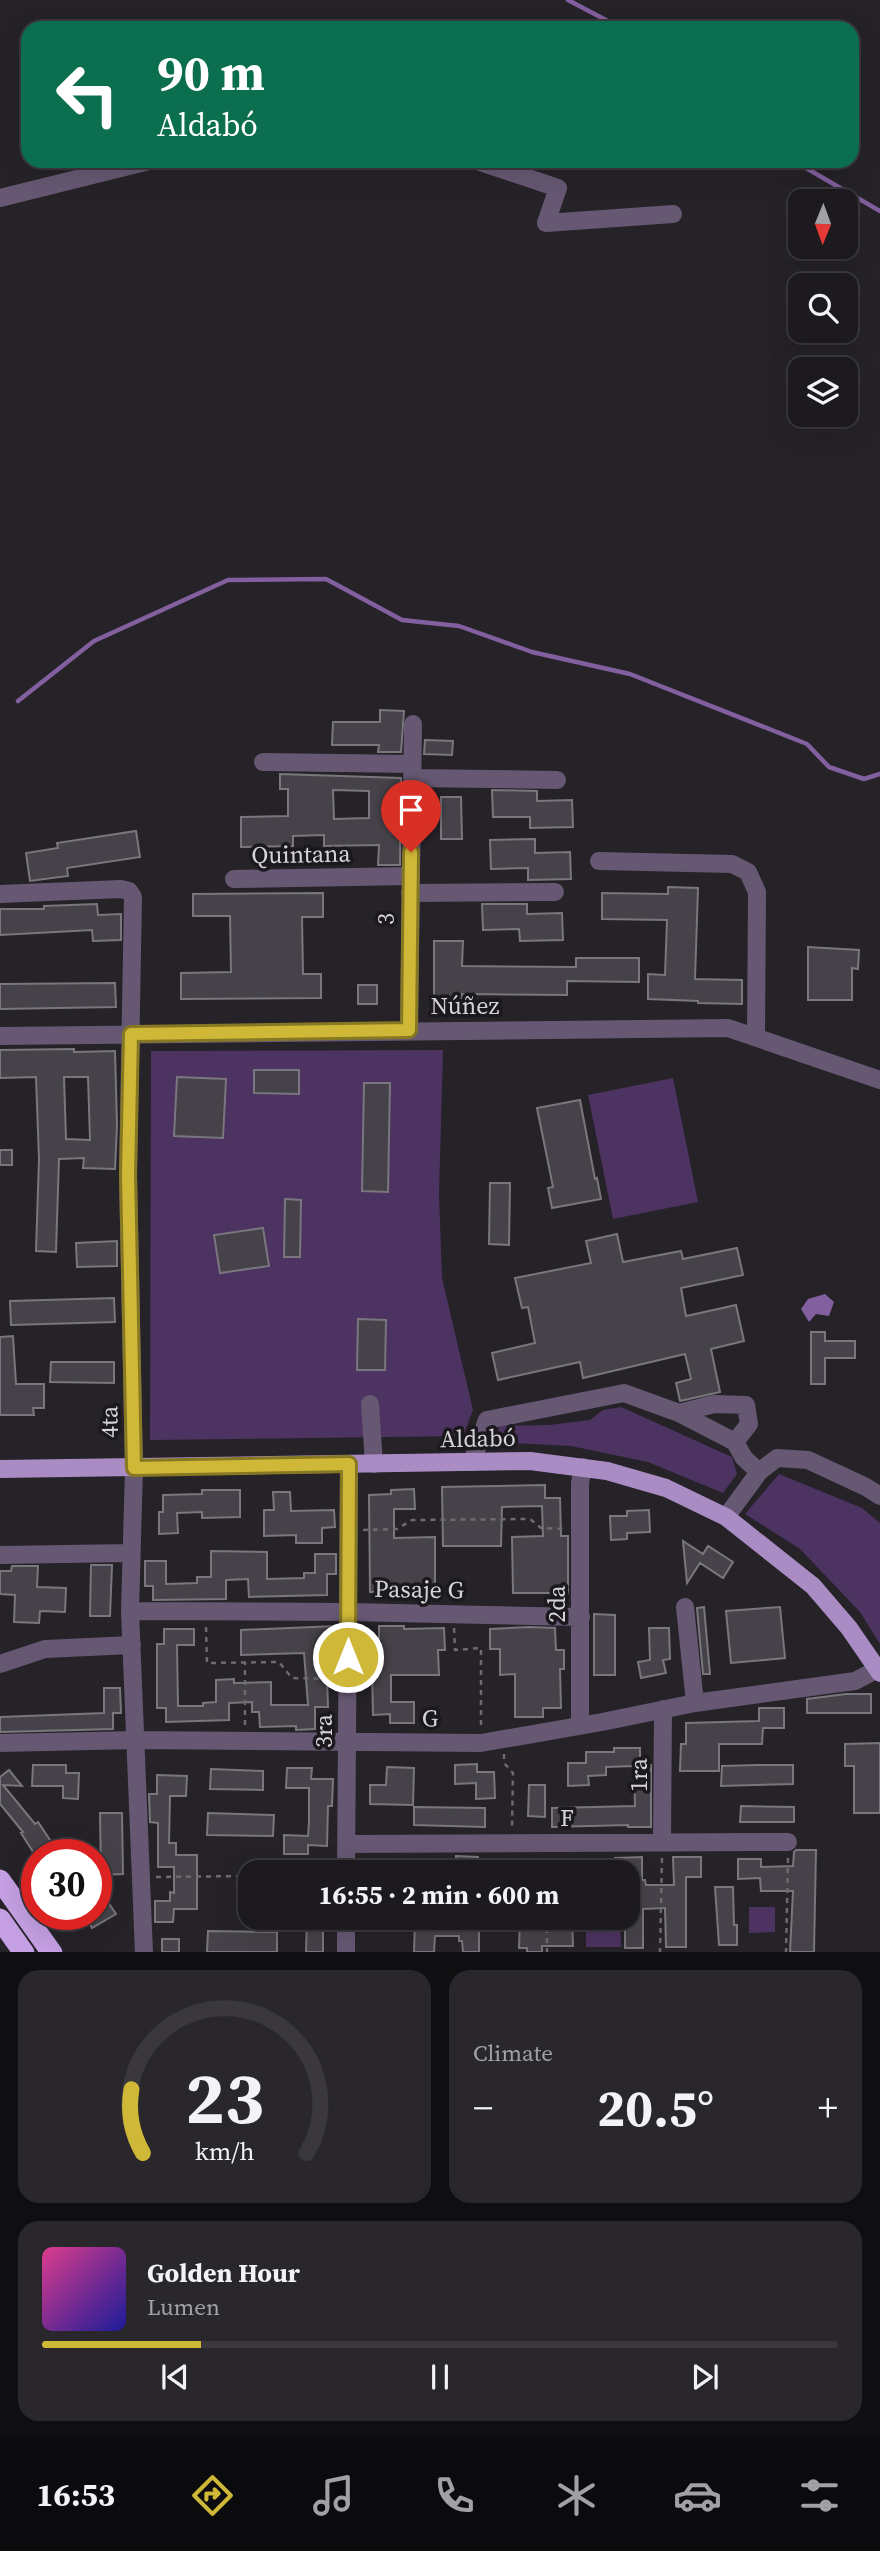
<!DOCTYPE html>
<html lang="en">
<head>
<meta charset="utf-8">
<style>
  :root { --surface:#1c1a1e; --page:#29272b; --text:#f1f3f6; --muted:#a0a1a4; --line:#3a383c; --accent:#cfb837 }
  body { margin:0; font-family:"Source Serif 4",serif; background:var(--page); color:var(--text); height:100vh; display:flex; flex-direction:column; font-size:26px; white-space:nowrap }
  * { box-sizing:border-box; margin:0 }
  p { font-size:23px; color:var(--muted) }
  .icon { flex:none; width:38px; height:38px; fill:none; stroke:currentColor; stroke-width:2; stroke-linecap:round; stroke-linejoin:round }
  .map { position:relative; height:1952px; overflow:hidden }
  .side { display:flex; flex-direction:column; gap:18px; padding:18px; background:#0f0e10; flex:1 }
  .side>* { flex:none }
  .banner { position:absolute; left:21px; top:21px; width:838px; height:147px; border-radius:21px; box-shadow:0 7px 28px #0002,0 0 0 2px var(--line); background:#0b6e4f; color:#fff; overflow:hidden }
  .needle { width:46px; rotate:181deg }
  .tools { position:absolute; left:788px; top:189px; display:grid; gap:14px }
  .tools a { display:grid; place-items:center; width:70px; height:70px; border-radius:14px; background:var(--surface); box-shadow:0 7px 28px #0002,0 0 0 2px var(--line); font-size:35px }
  .speed { position:absolute; left:21px; top:1839px; display:flex; gap:14px; font-size:35px; font-weight:700; text-align:center }
  .speed>* { display:grid; place-content:center; width:91px; height:91px; border-radius:50%; background:var(--surface); box-shadow:0 7px 28px #0002,0 0 0 2px var(--line); line-height:1 }
  .speed .limit { border:10px solid #d22; background:#fff; color:#111 }
  .pin { position:absolute; display:grid; place-items:center; width:60px; height:60px; color:#fff; margin:-72px -30px; border-radius:50% 50% 50% 0; rotate:-45deg; box-shadow:0 0 7px #0007 }
  .pin .icon { rotate:45deg }
  .me { position:absolute; width:77px; margin:-38px; rotate:0deg; stroke-linejoin:round; filter:drop-shadow(0 0 5px #0008) }
  .turn { display:flex; align-items:center; gap:24px; height:147px; padding:0 21px; font-size:32px }
  .turn .icon { width:91px; height:91px; stroke-width:2.5 }
  .turn b { display:block; font-size:49px; line-height:60px }
  .big { font-size:52px; font-weight:700; line-height:1.1 }
  .side .widget { flex:1; display:flex; flex-direction:column; justify-content:center; gap:10px; min-width:0; padding:0 24px; border-radius:21px; background:var(--page) }
  .side .dial { align-items:center; gap:0 }
  .dial svg { height:182px; overflow:visible; fill:none; stroke:var(--line); stroke-width:7; stroke-linecap:round; text-anchor:middle }
  .dial text { fill:var(--text); stroke:none }
  .song { display:flex; align-items:center; gap:21px }
  .cover { width:84px; height:84px; border-radius:10px; background:linear-gradient(135deg,hsl(330 70% 55%),hsl(240 70% 35%)) }
  .played { height:7px; border-radius:4px; background:linear-gradient(90deg,var(--accent) 20%,var(--line) 20%) }
  .keys { display:flex; justify-content:space-around; direction:ltr }
  .heat { display:flex; justify-content:space-between; align-items:center; font-size:38px; direction:ltr }
  .side .tiles { flex:1; display:grid; gap:18px; grid-template-columns:1fr 1fr }
  .widget:last-child { grid-column:span 2 }
  .trip { position:absolute; left:238px; top:1860px; width:402px; height:70px; border-radius:21px; background:var(--surface); box-shadow:0 7px 28px #0002,0 0 0 2px var(--line); font-weight:700; line-height:70px; text-align:center }
  .dock { display:flex; height:112px; justify-content:space-around; align-items:center; background:#0b0a0c; color:var(--muted) }
  .dock .icon { width:49px; height:49px }
  .dock .active { color:var(--accent) }
  .dock b { font-size:32px; color:var(--text) }
  .map>svg:first-child { display:block }
</style>
</head>
<body>
<div class="map">
<svg width="880" height="1953" viewBox="0 0 880 1953">
  <rect width="100%" height="100%" fill="#252228"/>
  <path fill="#4d3361" d="M443,1050L439,1194L442,1278L473,1410L463,1436L150,1440L151,1051Z
    M673,1078L698,1202L613,1219L588,1095Z
    M621,1407L732,1457L737,1474L723,1493L648,1462L571,1446L493,1442L500,1426L549,1425L590,1420L603,1410Z
    M779,1474L862,1508L880,1523V1644L860,1612L800,1549L745,1514Z
    M749,1907H775V1932L749,1933Z
    M586,1918H620L621,1947H586Z"/>
  <path fill="#825f9e" d="M825,1294L834,1302L829,1316L816,1314L809,1322L801,1309L808,1299Z"/>
  <g fill="none" stroke-linecap="round" stroke-linejoin="round">
    <path stroke="#825f9e" stroke-width="4.5" d="M568,0L621,28
      M794,161L880,211
      M18,701L94,641L228,580L326,579L402,620L459,626L532,652L630,674L807,744L829,767L864,779L880,774"/>
  </g>
  <path fill="#464249" stroke="#79767d" stroke-width="2" fill-rule="evenodd" d="M380,710L404,711L401,752H378L379,745H332L333,722H380Z
    M425,740L453,741L452,755L424,754Z
    M280,774L401,778L400,865H378L379,845L324,846V835L293,836V846L241,847V817L288,816V789H280ZM333,790L369,791V818L334,819Z
    M492,790L537,791V801L572,800L573,827L530,828V817H493Z
    M441,797H461L462,839H441Z
    M136,831L140,857L67,868L68,876L30,881L26,853L58,848L57,843Z
    M535,839V853L570,852L571,879L528,880V868L491,869L490,840Z
    M668,887L698,888L695,979L742,980V1004L698,1003V1001L648,999V974L665,975L667,920L602,919V893L668,894Z
    M323,893V917H302L303,974H321V998L181,999V973L231,972L230,916H193V894Z
    M97,904L98,915L121,914V940L93,941L92,930L0,935V909H44V906Z
    M482,904H527V914L562,913L563,940L520,941L519,929L483,930Z
    M434,941H463L462,966L576,967V958H639V982L567,981V995L462,994V998H434Z
    M808,947L859,950L858,969L852,968V1000H808Z
    M115,983L116,1007L0,1009V984Z
    M358,985H377V1004H358Z
    M74,1049V1052L115,1051L117,1125L115,1169L83,1168L84,1158L59,1159L56,1252L36,1251L39,1159L36,1077L0,1078V1050ZM64,1077H88L90,1140L66,1139Z
    M254,1070H299V1094L254,1093Z
    M177,1077L226,1079L223,1138L174,1136Z
    M364,1083H390L388,1192L362,1191Z
    M580,1100L595,1179L597,1178L601,1199L552,1208L548,1188L553,1187L537,1108Z
    M0,1150H12V1165H0Z
    M490,1183H510L509,1245L489,1244Z
    M285,1199L301,1200L300,1257H284Z
    M263,1228L269,1266L220,1273L214,1235Z
    M617,1234L623,1262L681,1251L683,1259L737,1248L743,1275L681,1288L686,1316L736,1305L744,1341L711,1349L720,1392L680,1401L676,1383L691,1379L685,1354L583,1378L580,1362L498,1380L492,1353L535,1343L528,1307L522,1308L515,1278L591,1263L586,1241Z
    M117,1241V1266L77,1267L76,1243Z
    M114,1298L115,1322L11,1325L10,1301Z
    M358,1319L386,1320L385,1370H357Z
    M811,1332H825V1341H855V1358H825V1384H811Z
    M13,1336L16,1384H44V1408H33L34,1415H0V1337Z
    M51,1362H114V1383L50,1382Z
    M545,1485V1498H560L561,1536H568V1593H513L512,1537L543,1536L542,1506L502,1507L501,1546H443L442,1487Z
    M414,1489L415,1509H394V1538L435,1537V1592H370L369,1495L391,1494V1490Z
    M202,1490H240V1517L202,1518V1512L177,1513L178,1533L159,1534V1512H163V1495L202,1494Z
    M273,1492H290L291,1511L334,1510L335,1527L322,1528V1543H296V1535L264,1536V1510H274Z
    M649,1510L650,1532L627,1533V1539L611,1540L610,1516H627V1511Z
    M683,1541L703,1554L708,1546L733,1562L723,1578L700,1563L687,1583Z
    M211,1551L267,1552V1579L304,1578V1573H315V1554H336V1574H327V1595L249,1597L248,1579L226,1580V1599L153,1600V1586H145V1561H166V1584L197,1583V1577H211Z
    M91,1565H112L110,1616H90Z
    M12,1566H38L37,1587L66,1588L65,1612L40,1611L39,1623L14,1622L15,1595L0,1594V1571H11Z
    M704,1607L710,1674H703L697,1608Z
    M780,1607L785,1658L731,1663L726,1611Z
    M594,1614L615,1615V1675H594Z
    M336,1626V1676H327L328,1707H315V1729L296,1730V1726L260,1727L259,1712H252V1702L229,1703V1720L166,1722V1708H157V1644H164V1629H194V1645H177L178,1706H203V1703L216,1702V1680L234,1679V1683L271,1682V1705H308L304,1653L241,1655V1630Z
    M379,1626H404V1629L444,1628L445,1650H438L439,1675H391V1702H414V1723H390V1714L373,1715L372,1670H367V1649H379Z
    M529,1627L555,1628L556,1650H564V1669H560L561,1708H543V1717H515V1674L500,1675V1649H490V1629Z
    M649,1628H669L670,1659L663,1660L666,1673L641,1678L638,1662L650,1660Z
    M104,1688H120L121,1713H113V1729L0,1732V1717L104,1713Z
    M846,1694H871V1713H807V1699Z
    M759,1708H784V1728H763L762,1744H719V1771H680L681,1744H686V1723L759,1721Z
    M880,1743V1813H854V1766H845V1744Z
    M614,1748H640V1765H651V1827H628V1825L552,1827V1808L635,1806L634,1766L606,1767V1775L588,1776L589,1785L568,1786V1763H586V1752H614Z
    M477,1764V1772H494L495,1798L476,1799V1783L455,1784V1765Z
    M33,1765H66V1773H79L78,1799L63,1798V1786H32Z
    M758,1765H793V1784L721,1786L722,1766Z
    M387,1767L414,1768L413,1805L370,1804V1785H386Z
    M287,1768H312L311,1779H333L332,1806H328L327,1846L308,1845V1854H284V1835L308,1836L309,1822V1788H286Z
    M211,1769L263,1771V1790L210,1789Z
    M9,1770L22,1786L3,1785L35,1824L38,1822L60,1855H35L21,1833L23,1832L0,1804V1777Z
    M157,1775L187,1776L186,1796H170L169,1843H176V1855H197V1909H174L173,1922H155V1901H170V1892L174,1893V1867H158V1823L150,1822L149,1794H157Z
    M529,1785H545V1817L528,1816Z
    M741,1806L794,1807V1822H740Z
    M414,1807L485,1808V1827L414,1825Z
    M100,1813H122L123,1874L101,1875Z
    M208,1813L274,1815L273,1836L207,1835Z
    M796,1850H816L814,1952H790L793,1891H761L760,1878L738,1879V1859H761V1867L793,1866L794,1852Z
    M456,1856L478,1857V1872H456Z
    M642,1857V1880H645L646,1885H674L673,1857H701V1877H686V1947H666L665,1908L643,1909V1948H625V1921H628V1872H566L565,1861L615,1860V1858Z
    M501,1859L534,1860V1872H501Z
    M715,1887H733L734,1925H737V1945H719Z
    M108,1902L116,1914L92,1928L85,1914H96V1909Z
    M307,1918H323V1952H306Z
    M415,1918H464V1924H479V1952H463L462,1941H459V1936H435L434,1952H414Z
    M520,1918L572,1919L573,1946H542V1952H527V1948H519Z
    M208,1931L277,1932V1952H207Z
    M162,1939H179V1952H162Z"/>
  <g fill="none" stroke-linecap="round" stroke-linejoin="round">
    <path stroke="#6e6b70" stroke-width="2.5" stroke-dasharray="5 5" stroke-linecap="butt" d="M363,1530L397,1529L412,1520L530,1519L541,1528L564,1529
      M206,1627L207,1663L279,1662L292,1678L331,1679
      M454,1628L455,1650L481,1648V1728
      M245,1725V1662
      M504,1754V1763L513,1773L512,1827
      M547,1872V1858
      M156,1877L250,1876
      M547,1953V1918
      M660,1953L662,1858
      M786,1953L788,1858"/>
    <path stroke="#665873" stroke-width="18" d="M477,161L558,188L546,223L673,214
      M0,198L149,161
      M263,762L412,764
      M412,778L557,780
      M599,861L732,864L748,872L757,892L756,1037
      M234,879L410,876
      M410,893L555,892
      M0,894L121,889L129,891L133,897L128,1174L134,1468L130,1611L144,1953
      M409,1030L413,724
      M0,1036L728,1028L880,1080
      M370,1404L374,1464
      M735,1442L679,1413L714,1404L746,1405L749,1424L735,1442L744,1458L759,1472
      M472,1462L487,1420L624,1393L679,1413
      M726,1517L759,1472L777,1458L808,1460L866,1487L880,1496
      M0,1555L130,1553
      M685,1607L695,1703
      M130,1611L349,1612L581,1617
      M0,1664L45,1649L132,1645
      M580,1726V1483L583,1467
      M0,1743L137,1740L481,1743L602,1722L695,1703L855,1681L878,1669
      M662,1841L663,1709
      M347,1844L788,1842
      M346,1872L349,1464
      M346,1953V1918"/>
    <path stroke="#aa8cc4" stroke-width="18" d="M0,1469L530,1461L607,1471L666,1488L726,1517L813,1586L849,1628L880,1673"/>
    <path stroke="#c5a0e4" stroke-width="21" d="M0,1880L52,1953
      M0,1919L24,1953"/>
  </g>
  <g fill="none" stroke-linecap="round" stroke-linejoin="round">
    <defs>
      <path id="route" d="M348,1657L349,1464L134,1468L128,1174L131,1034L409,1030L411,852"/>
    </defs>
    <use href="#route" stroke="#877824" stroke-width="18"/>
    <use href="#route" stroke="#cfb837" stroke-width="12"/>
  </g>
  <g text-anchor="middle" dominant-baseline="central" stroke-width="7" stroke-linejoin="round" paint-order="stroke">
    <g font-size="24" fill="#d5d3d7" stroke="#1b191e">
      <text transform="translate(301 854) rotate(-1)">Quintana</text>
      <text transform="translate(385 919) rotate(-90)">3</text>
      <text x="465" y="1005">Núñez</text>
      <text transform="translate(109 1422) rotate(-91)">4ta</text>
      <text transform="translate(478 1438) rotate(-1)">Aldabó</text>
      <text transform="translate(419 1589) rotate(1)">Pasaje G</text>
      <text transform="translate(556 1604) rotate(-90)">2da</text>
      <text transform="translate(430 1718) rotate(1)">G</text>
      <text transform="translate(323 1731) rotate(-90)">3ra</text>
      <text transform="translate(638 1775) rotate(-90)">1ra</text>
      <text x="567" y="1817">F</text>
    </g>
  </g>
</svg>
<div class="tools">
<a><svg class="needle" viewBox="-14 -14 28 28"><path d="M0-13l5 13h-10z" fill="#e53935"/><path d="M0 13l5-13h-10z" fill="#a0a1a4"/></svg></a>
<a><svg class="icon" aria-label="search" viewBox="0 0 24 24"><circle cx="10" cy="10" r="6"/><path d="M15 15l6 6"/></svg></a>
<a><svg class="icon" aria-label="layers" viewBox="0 0 24 24"><path d="M12 4l9 5-9 5-9-5zM3 14l9 5 9-5"/></svg></a>
</div>
<div class="speed"><div class="limit">30</div></div>
<div class="pin" style="left:411px;top:852px;background:#d93025"><svg class="icon" aria-label="arrive" viewBox="0 0 24 24"><path d="M6 21V4h12l-3 4 3 4H6"/></svg></div>
<svg class="me" style="left:348px;top:1657px" viewBox="-20 -20 40 40"><circle r="17" fill="#cfb837" stroke="#fff" stroke-width="3"/><path d="M0-11L8 9 0 5-8 9z" fill="#fff"/></svg>
<div class="trip">16:55 · 2 min · 600 m</div>
<div class="banner">
<div class="turn"><svg class="icon" aria-label="left" viewBox="0 0 24 24"><path d="M17 20v-9H6M10 6l-5 5 5 5"/></svg><div><b>90 m</b>Aldabó</div></div>
</div>
</div>
<section class="side">
<div class="tiles">
<div class="widget dial"><svg viewBox="0 0 100 80">
<path d="M14 69A42 42 0 1 1 86 69"/>
<path d="M14 69A42 42 0 0 1 9 41" stroke="#cfb837"/>
<text x="50" y="56" font-size="32" font-weight="700">23</text>
<text x="50" y="72" font-size="11">km/h</text>
</svg></div>
<div class="widget"><p>Climate</p>
<div class="heat"><a>−</a><b class="big">20.5°</b><a>+</a></div>
</div>
<div class="widget">
<div class="song"><i class="cover"></i><div><b>Golden Hour</b><p>Lumen</p></div></div>
<div class="played"></div>
<div class="keys"><svg class="icon" aria-label="previous" viewBox="0 0 24 24"><path d="M18 5L8 12l10 7zM5 5v14"/></svg><svg class="icon" aria-label="pause" viewBox="0 0 24 24"><path d="M8 5v14M16 5v14"/></svg><svg class="icon" aria-label="next" viewBox="0 0 24 24"><path d="M6 5l10 7-10 7zM19 5v14"/></svg></div>
</div>
</div>
</section>
<nav class="dock">
<b>16:53</b>
<svg class="icon active" aria-label="directions" viewBox="0 0 24 24"><path d="M12 3l9 9-9 9-9-9zM9 14v-3h6M13 9l2 2-2 2"/></svg>
<svg class="icon" aria-label="music" viewBox="0 0 24 24"><path d="M9 18V5l10-2v13"/><circle cx="6" cy="18" r="3"/><circle cx="16" cy="16" r="3"/></svg>
<svg class="icon" aria-label="phone" viewBox="0 0 24 24"><path d="M5 4h4l2 5-3 2q2 4 5 5l2-3 5 2v4C11 20 4 13 5 4z"/></svg>
<svg class="icon" aria-label="climate" viewBox="0 0 24 24"><path d="M12 3v18M4 7l16 10M4 17L20 7"/></svg>
<svg class="icon" aria-label="car" viewBox="0 0 24 24"><path d="M5 17H2v-5l4-1 3-4h7l3 4 3 1v5h-3M9 17h6M6 11h13"/><circle cx="7" cy="17" r="2"/><circle cx="17" cy="17" r="2"/></svg>
<svg class="icon" aria-label="filters" viewBox="0 0 24 24"><path d="M4 7h16M4 17h16"/><circle cx="9" cy="7" r="2"/><circle cx="15" cy="17" r="2"/></svg>
</nav>
</body>
</html>
